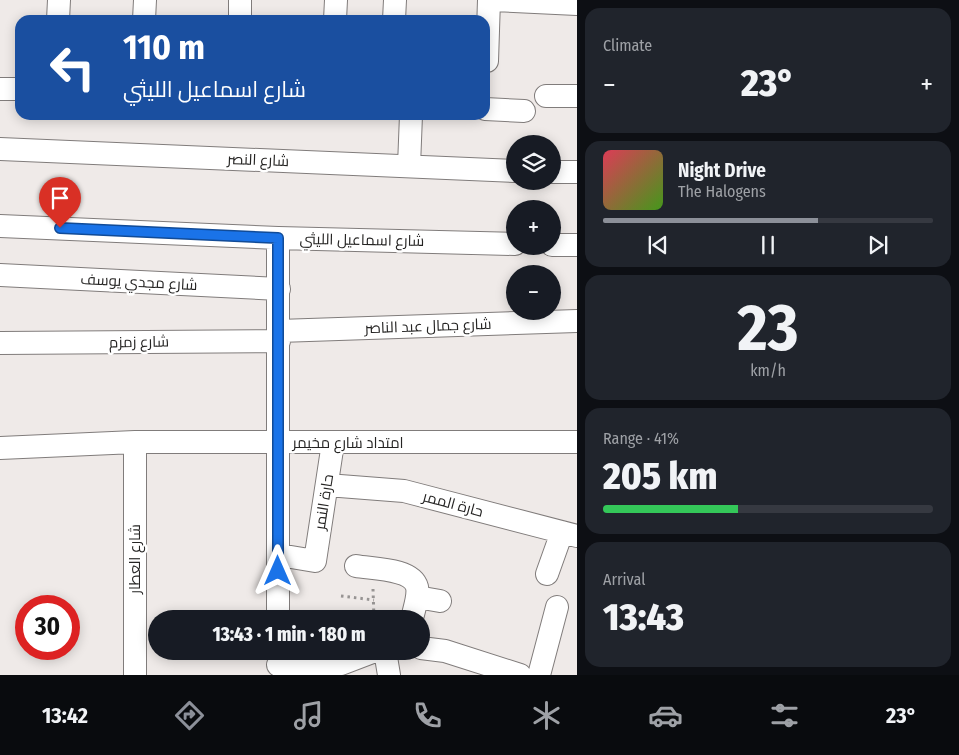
<!DOCTYPE html>
<html lang="en">
<head>
<meta charset="utf-8">
<style>
  :root { --surface:#171b24; --page:#20242c; --text:#f1f3f6; --muted:#9ea1a6; --line:#363941; --accent:#8c9099 }
  body { margin:0; font-family:"Fira Sans Condensed",Cairo,sans-serif; background:var(--page); color:var(--text); height:100vh; display:flex; flex-direction:column; font-size:19px; white-space:nowrap }
  * { box-sizing:border-box; margin:0 }
  p { font-size:16px; color:var(--muted) }
  .icon { flex:none; width:28px; height:28px; fill:none; stroke:currentColor; stroke-width:2; stroke-linecap:round; stroke-linejoin:round }
  .map { position:relative; flex:1; overflow:hidden }
  .details { display:flex; flex-direction:column; gap:8px; padding:8px; background:#0d0f14; width:382px }
  .details>* { flex:none }
  .guide { position:absolute; left:15px; top:15px; width:475px; height:105px; border-radius:15px; box-shadow:0 2px 12px #0003; background:#1a4fa0; color:#fff; overflow:hidden }
  .controls { position:absolute; left:506px; top:135px; display:grid; gap:10px }
  .controls a { display:grid; place-items:center; width:55px; height:55px; border-radius:50%; background:var(--surface); box-shadow:0 2px 12px #0003; font-size:25px }
  .speed { position:absolute; left:15px; top:595px; display:flex; gap:10px; font-size:25px; font-weight:700; text-align:center }
  .speed>* { display:grid; place-content:center; width:65px; height:65px; border-radius:50%; background:var(--surface); box-shadow:0 2px 12px #0003; line-height:1 }
  .speed .limit { border:8px solid #d22; background:#fff; color:#111 }
  .pin { position:absolute; display:grid; place-items:center; width:42px; height:42px; color:#fff; margin:-51px -21px; border-radius:50% 50% 50% 0; rotate:-45deg; box-shadow:0 0 5px #0007 }
  .pin .icon { rotate:45deg }
  .me { position:absolute; width:55px; margin:-28px; rotate:0deg; stroke-linejoin:round; filter:drop-shadow(0 0 4px #0008) }
  .turn { display:flex; align-items:center; gap:18px; height:105px; padding:0 25px; font-size:22px }
  .turn .icon { width:65px; height:65px; stroke-width:2.5 }
  .turn b { display:block; font-size:35px; line-height:42px }
  .big { font-size:38px; font-weight:800; line-height:1.1 }
  .details .card { flex:1; display:flex; flex-direction:column; justify-content:center; gap:8px; min-width:0; padding:0 18px; border-radius:15px; background:var(--page) }
  .details .dial { align-items:center; gap:0 }
  .dial b { font-size:65px; line-height:1 }
  .song { display:flex; align-items:center; gap:15px }
  .cover { width:60px; height:60px; border-radius:8px; background:linear-gradient(135deg,hsl(350 70% 55%),hsl(100 70% 35%)) }
  .played { height:5px; border-radius:2px; background:linear-gradient(90deg,var(--accent) 65%,var(--line) 65%) }
  .keys { display:flex; justify-content:space-around; direction:ltr }
  .heat { display:flex; justify-content:space-between; align-items:center; font-size:28px; direction:ltr }
  .charge { height:8px; border-radius:4px; background:linear-gradient(90deg,#34c759 41%,var(--line) 0) }
  .trip { position:absolute; left:148px; top:610px; width:282px; height:50px; border-radius:25px; background:var(--surface); box-shadow:0 2px 12px #0003; font-weight:800; line-height:50px; text-align:center }
  .tab-bar { display:flex; height:80px; justify-content:space-around; align-items:center; background:#090b0e; color:var(--muted) }
  .tab-bar .icon { width:35px; height:35px }
  .tab-bar .selected { color:var(--accent) }
  .tab-bar b { font-size:22px; color:var(--text) }
  main { display:flex; flex:1; min-height:0 }
  .map>svg:first-child { display:block }
</style>
</head>
<body>
<main>
<div class="map">
<svg width="577" height="675" viewBox="0 0 577 675">
  <rect width="100%" height="100%" fill="#efeae8"/>
  <g fill="none" stroke-linecap="round" stroke-linejoin="round">
    <defs>
      <path id="street" d="M494,0L577,4
        M58,20L59,0
        M144,20L145,0
        M240,20V0
        M335,20L336,0
        M394,20L395,0
        M487,61L489,0
        M0,89H20
        M546,96H577
        M485,109L524,111
        M0,149L515,171
        M409,166L411,115
        M552,172H577
        M0,226L278,238L515,244
        M278,238V619
        M552,245H577
        M0,275L279,289
        M279,331L577,321
        M0,343L279,341
        M135,442V675
        M0,448L135,442H577
        M327,485L404,491L577,536
        M279,555L315,561L333,443
        M356,566C372,569 412,568 417,587C419,596 414,609 412,619
        M547,574L562,532
        M417,597L440,601
        M421,648L445,651L520,675
        M385,651L389,675
        M278,665L318,666L341,664L375,651
        M539,675L557,607"/>
    </defs>
    <use href="#street" stroke="#807c7b" stroke-width="24"/>
    <path stroke="#979493" stroke-width="3" stroke-dasharray="2.5 4" stroke-linecap="butt" d="M373,589L374,619
      M341,596L374,600"/>
    <use href="#street" stroke="#fff" stroke-width="22"/>
  </g>
  <g fill="none" stroke-linecap="round" stroke-linejoin="round">
    <defs>
      <path id="route" d="M60,228L278,238V571"/>
    </defs>
    <use href="#route" stroke="#114b97" stroke-width="12"/>
    <use href="#route" stroke="#1a73e8" stroke-width="9"/>
  </g>
  <g text-anchor="middle" dominant-baseline="central" stroke-width="5" stroke-linejoin="round" paint-order="stroke">
    <g font-size="15" fill="#252423" stroke="#fff">
      <text transform="translate(258 160) rotate(2)">شارع النصر</text>
      <text transform="translate(362 240) rotate(1)">شارع اسماعيل الليثي</text>
      <text transform="translate(139 282) rotate(3)">شارع مجدي يوسف</text>
      <text transform="translate(428 326) rotate(-2)">شارع جمال عبد الناصر</text>
      <text transform="translate(139 342) rotate(-1)">شارع زمزم</text>
      <text x="348" y="443">امتداد شارع مخيمر</text>
      <text transform="translate(324 502) rotate(-81)">حارة النمر</text>
      <text transform="translate(453 504) rotate(15)">حارة الممر</text>
      <text transform="translate(135 559) rotate(-90)">شارع العطار</text>
    </g>
  </g>
</svg>
<div class="controls">
<a><svg class="icon" aria-label="layers" viewBox="0 0 24 24"><path d="M12 4l9 5-9 5-9-5zM3 14l9 5 9-5"/></svg></a>
<a>+</a>
<a>−</a>
</div>
<div class="speed"><div class="limit">30</div></div>
<div class="pin" style="left:60px;top:228px;background:#d93025"><svg class="icon" aria-label="arrive" viewBox="0 0 24 24"><path d="M6 21V4h12l-3 4 3 4H6"/></svg></div>
<svg class="me" style="left:278px;top:571px" viewBox="-20 -20 40 40"><path d="M0-17L14 15 0 8-14 15z" fill="#1a73e8" stroke="#fff" stroke-width="4"/></svg>
<div class="trip">13:43 · 1 min · 180 m</div>
<div class="guide">
<div class="turn"><svg class="icon" aria-label="left" viewBox="0 0 24 24"><path d="M17 20v-9H6M10 6l-5 5 5 5"/></svg><div><b>110 m</b>شارع اسماعيل الليثي</div></div>
</div>
</div>
<section class="details">
<div class="card"><p>Climate</p>
<div class="heat"><a>−</a><b class="big">23°</b><a>+</a></div>
</div>
<div class="card">
<div class="song"><i class="cover"></i><div><b>Night Drive</b><p>The Halogens</p></div></div>
<div class="played"></div>
<div class="keys"><svg class="icon" aria-label="previous" viewBox="0 0 24 24"><path d="M18 5L8 12l10 7zM5 5v14"/></svg><svg class="icon" aria-label="pause" viewBox="0 0 24 24"><path d="M8 5v14M16 5v14"/></svg><svg class="icon" aria-label="next" viewBox="0 0 24 24"><path d="M6 5l10 7-10 7zM19 5v14"/></svg></div>
</div>
<div class="card dial"><b>23</b><p>km/h</p></div>
<div class="card"><p>Range · 41%</p><b class="big">205 km</b><div class="charge"></div></div>
<div class="card"><p>Arrival</p><b class="big">13:43</b></div>
</section>
</main>
<nav class="tab-bar">
<b>13:42</b>
<svg class="icon selected" aria-label="directions" viewBox="0 0 24 24"><path d="M12 3l9 9-9 9-9-9zM9 14v-3h6M13 9l2 2-2 2"/></svg>
<svg class="icon" aria-label="music" viewBox="0 0 24 24"><path d="M9 18V5l10-2v13"/><circle cx="6" cy="18" r="3"/><circle cx="16" cy="16" r="3"/></svg>
<svg class="icon" aria-label="phone" viewBox="0 0 24 24"><path d="M5 4h4l2 5-3 2q2 4 5 5l2-3 5 2v4C11 20 4 13 5 4z"/></svg>
<svg class="icon" aria-label="climate" viewBox="0 0 24 24"><path d="M12 3v18M4 7l16 10M4 17L20 7"/></svg>
<svg class="icon" aria-label="car" viewBox="0 0 24 24"><path d="M5 17H2v-5l4-1 3-4h7l3 4 3 1v5h-3M9 17h6M6 11h13"/><circle cx="7" cy="17" r="2"/><circle cx="17" cy="17" r="2"/></svg>
<svg class="icon" aria-label="filters" viewBox="0 0 24 24"><path d="M4 7h16M4 17h16"/><circle cx="9" cy="7" r="2"/><circle cx="15" cy="17" r="2"/></svg>
<b>23°</b>
</nav>
</body>
</html>
